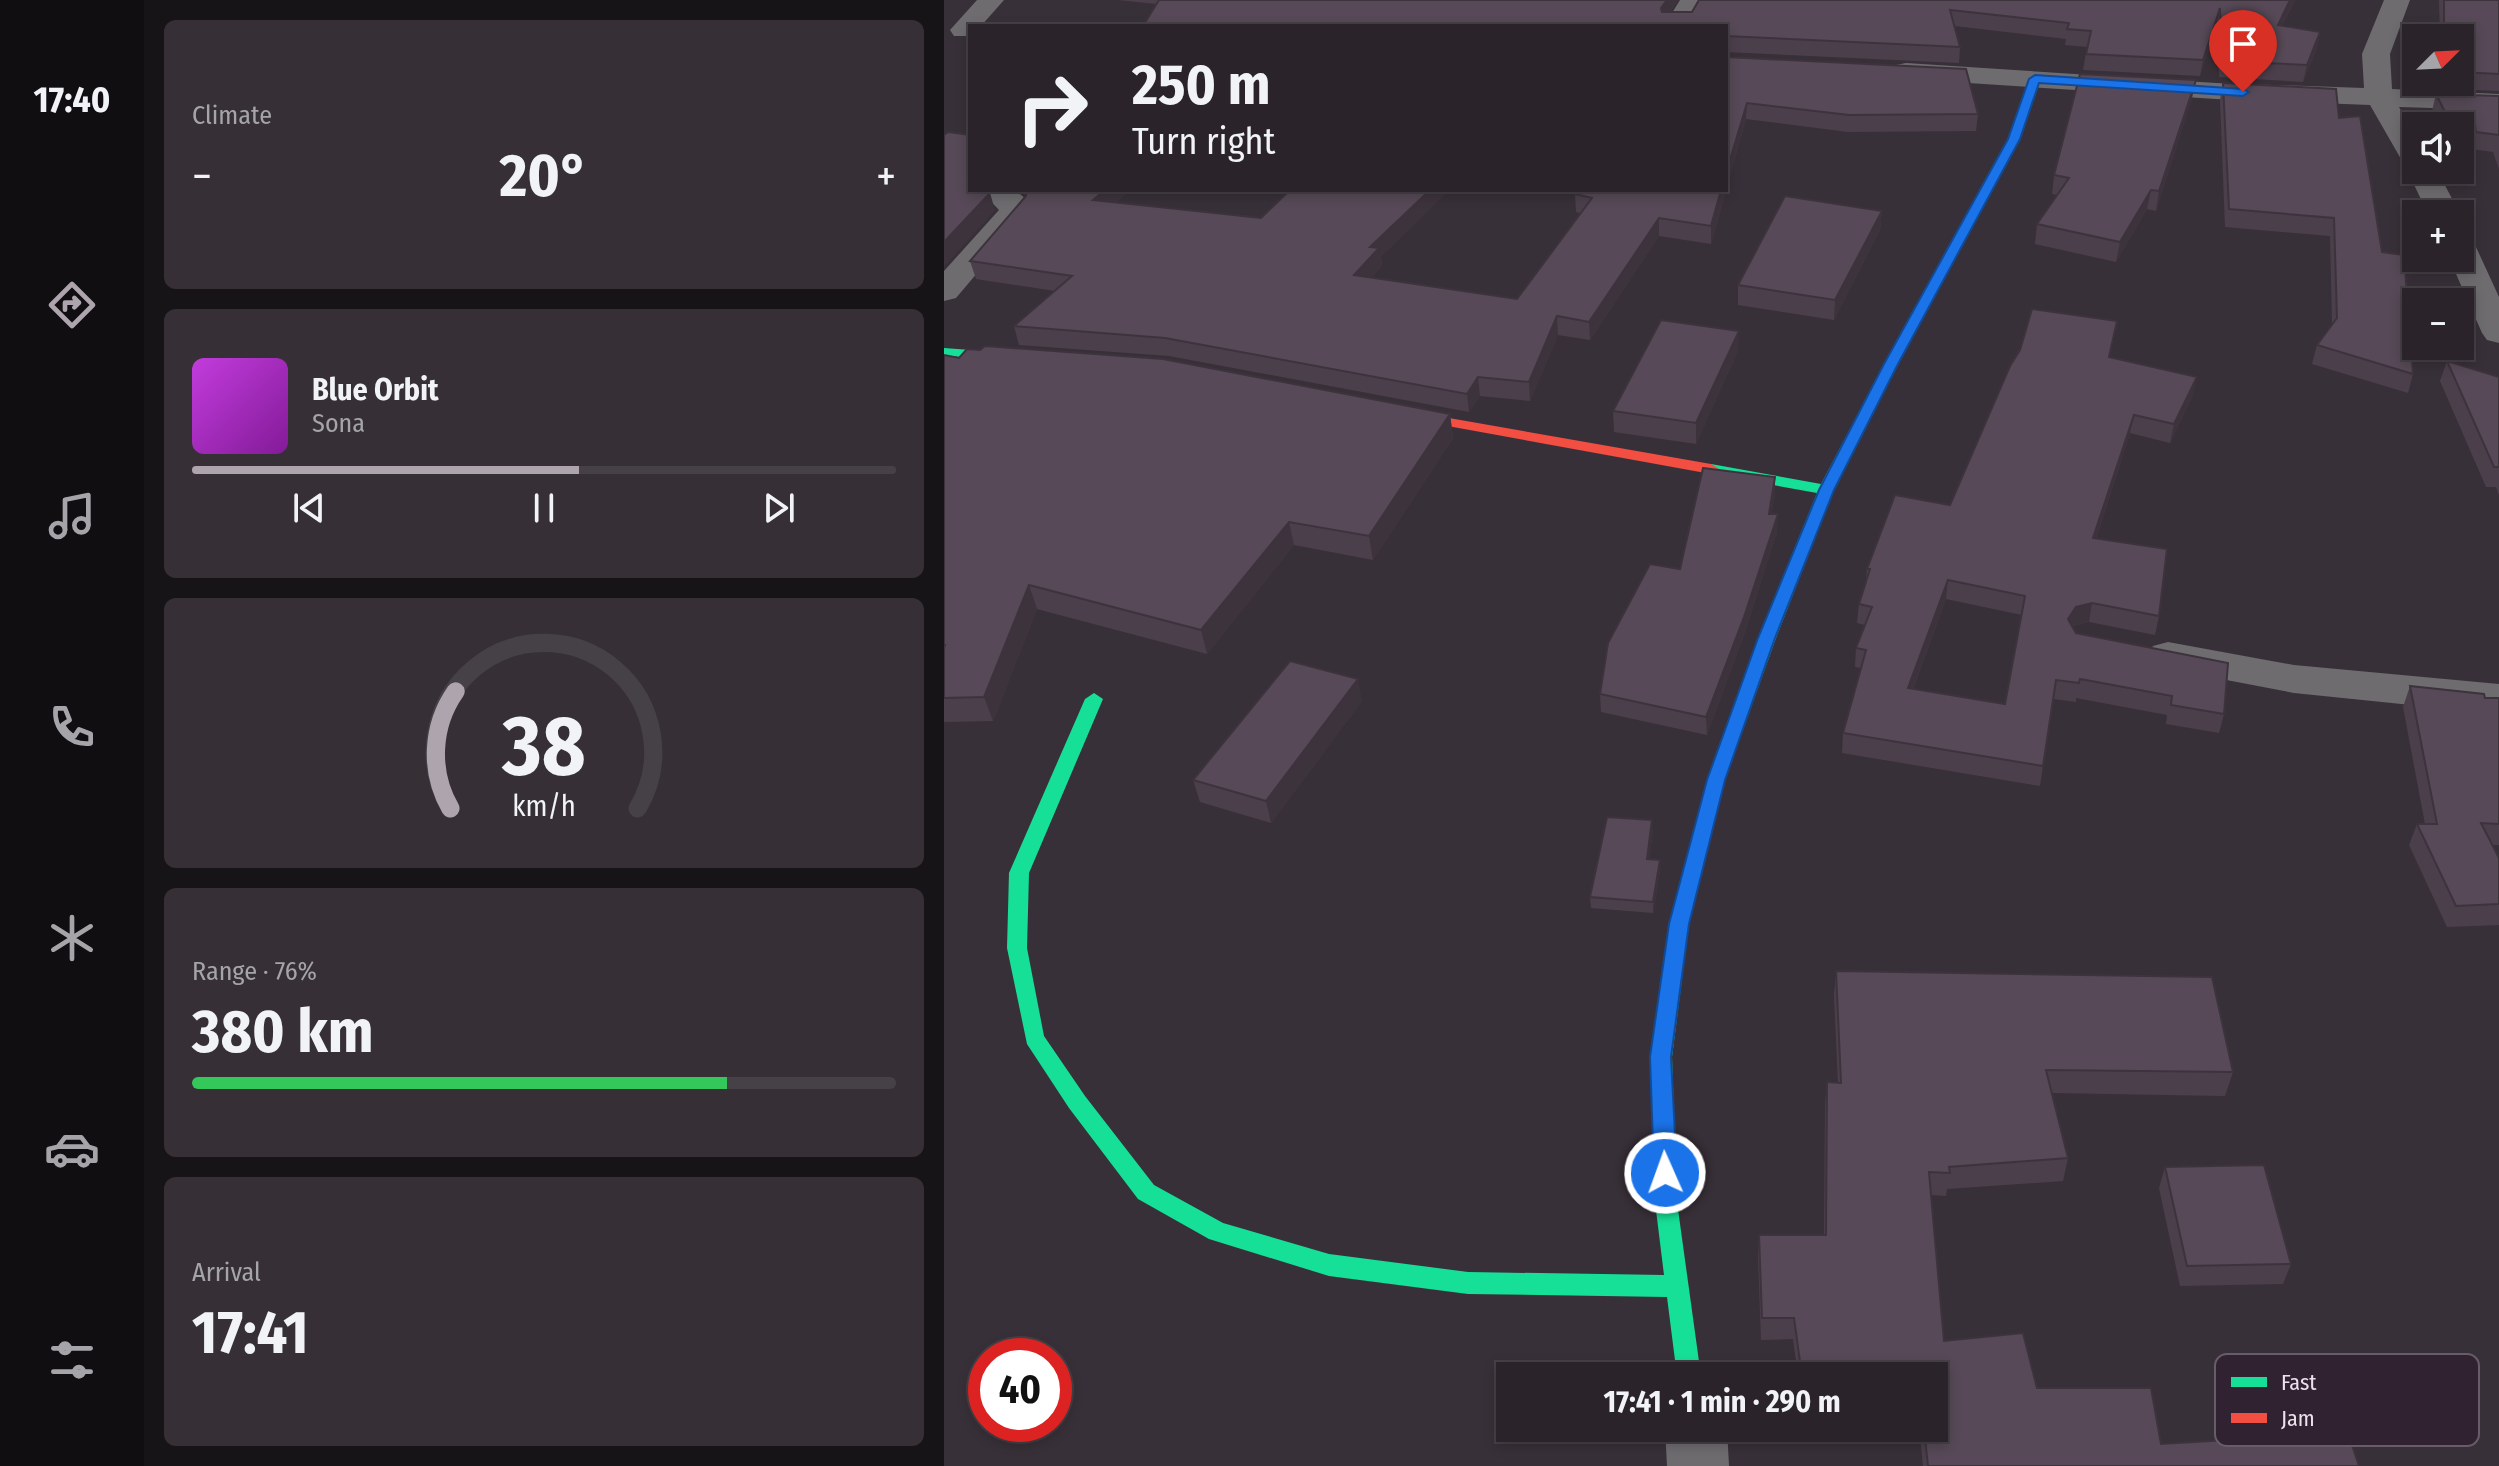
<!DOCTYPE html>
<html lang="en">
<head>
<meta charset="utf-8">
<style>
  :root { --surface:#2a242a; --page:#363036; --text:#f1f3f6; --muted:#a5a4a8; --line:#464147; --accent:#ada4ad }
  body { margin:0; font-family:"Fira Sans Condensed",sans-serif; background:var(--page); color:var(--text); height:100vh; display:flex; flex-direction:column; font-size:30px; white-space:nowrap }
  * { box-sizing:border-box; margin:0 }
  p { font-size:26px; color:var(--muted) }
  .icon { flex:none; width:44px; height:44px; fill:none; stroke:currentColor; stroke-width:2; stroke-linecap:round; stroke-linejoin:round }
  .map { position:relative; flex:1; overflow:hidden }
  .sheet { display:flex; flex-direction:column; gap:20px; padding:20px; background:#171417; width:800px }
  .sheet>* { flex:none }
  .hud { position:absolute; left:24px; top:24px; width:760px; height:168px; border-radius:0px; box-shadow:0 4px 12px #0003,0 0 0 2px var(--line); background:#2a242a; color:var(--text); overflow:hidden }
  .needle { width:52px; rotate:66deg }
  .tools { position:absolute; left:1458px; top:24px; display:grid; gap:16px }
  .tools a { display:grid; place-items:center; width:72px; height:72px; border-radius:0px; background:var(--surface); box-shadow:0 4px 12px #0003,0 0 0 2px var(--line); font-size:40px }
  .speed { position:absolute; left:24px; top:1338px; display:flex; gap:16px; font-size:40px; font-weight:700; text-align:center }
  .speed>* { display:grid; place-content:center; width:104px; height:104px; border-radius:50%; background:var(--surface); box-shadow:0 4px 12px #0003,0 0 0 2px var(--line); line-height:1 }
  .speed .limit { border:12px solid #d22; background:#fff; color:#111 }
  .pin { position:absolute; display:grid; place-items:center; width:68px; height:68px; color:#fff; margin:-82px -34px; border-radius:50% 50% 50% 0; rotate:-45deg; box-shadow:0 0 8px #0007 }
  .pin .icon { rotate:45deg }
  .me { position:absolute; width:88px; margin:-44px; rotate:358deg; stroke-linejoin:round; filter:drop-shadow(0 0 6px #0008) }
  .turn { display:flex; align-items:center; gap:28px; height:168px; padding:0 32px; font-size:36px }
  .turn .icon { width:104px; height:104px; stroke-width:2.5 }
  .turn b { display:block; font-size:56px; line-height:68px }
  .big { font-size:60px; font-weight:700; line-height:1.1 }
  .sheet .tile { flex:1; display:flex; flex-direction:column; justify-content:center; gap:12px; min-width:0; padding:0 28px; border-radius:12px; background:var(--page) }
  .sheet .dial { align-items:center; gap:0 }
  .dial svg { height:208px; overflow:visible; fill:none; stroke:var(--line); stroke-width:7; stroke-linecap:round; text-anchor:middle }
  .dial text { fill:var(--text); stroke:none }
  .song { display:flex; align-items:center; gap:24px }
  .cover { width:96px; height:96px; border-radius:12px; background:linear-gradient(135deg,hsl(290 70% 55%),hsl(290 70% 35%)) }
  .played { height:8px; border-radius:4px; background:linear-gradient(90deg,var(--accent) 55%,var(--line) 55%) }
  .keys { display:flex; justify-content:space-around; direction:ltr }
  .heat { display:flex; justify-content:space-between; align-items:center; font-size:44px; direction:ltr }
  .charge { height:12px; border-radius:6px; background:linear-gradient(90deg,#34c759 76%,var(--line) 0) }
  .trip { position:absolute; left:552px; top:1362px; width:452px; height:80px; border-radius:0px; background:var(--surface); box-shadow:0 4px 12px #0003,0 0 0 2px var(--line); font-weight:700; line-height:80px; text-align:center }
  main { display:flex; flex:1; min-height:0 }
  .dock { display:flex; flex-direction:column; width:144px; justify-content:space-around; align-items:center; background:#110e11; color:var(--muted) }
  .dock .icon { width:56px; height:56px }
  .dock .on { color:var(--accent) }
  .dock b { font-size:36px; color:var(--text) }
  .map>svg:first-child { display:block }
</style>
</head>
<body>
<main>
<nav class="dock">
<b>17:40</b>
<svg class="icon on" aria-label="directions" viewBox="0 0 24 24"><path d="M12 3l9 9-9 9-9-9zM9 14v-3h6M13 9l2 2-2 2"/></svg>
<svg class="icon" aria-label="music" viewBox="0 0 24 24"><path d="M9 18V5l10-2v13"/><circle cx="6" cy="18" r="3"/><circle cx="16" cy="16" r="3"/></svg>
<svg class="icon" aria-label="phone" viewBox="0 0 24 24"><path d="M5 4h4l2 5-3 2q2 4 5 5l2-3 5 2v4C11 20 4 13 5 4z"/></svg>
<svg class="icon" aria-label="climate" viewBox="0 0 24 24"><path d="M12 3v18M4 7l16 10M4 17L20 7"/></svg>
<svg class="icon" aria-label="car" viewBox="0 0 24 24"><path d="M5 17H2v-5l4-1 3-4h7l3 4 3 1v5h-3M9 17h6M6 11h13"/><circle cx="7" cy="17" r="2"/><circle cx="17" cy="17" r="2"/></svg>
<svg class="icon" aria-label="filters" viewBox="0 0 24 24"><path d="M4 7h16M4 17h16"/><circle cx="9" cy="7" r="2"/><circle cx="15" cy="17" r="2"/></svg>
</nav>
<section class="sheet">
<div class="tile"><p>Climate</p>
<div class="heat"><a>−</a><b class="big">20°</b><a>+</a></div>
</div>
<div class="tile">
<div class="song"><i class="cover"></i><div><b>Blue Orbit</b><p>Sona</p></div></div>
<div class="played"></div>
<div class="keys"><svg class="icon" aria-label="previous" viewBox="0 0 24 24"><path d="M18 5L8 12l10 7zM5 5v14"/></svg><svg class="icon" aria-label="pause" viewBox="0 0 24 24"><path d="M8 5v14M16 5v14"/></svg><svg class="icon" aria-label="next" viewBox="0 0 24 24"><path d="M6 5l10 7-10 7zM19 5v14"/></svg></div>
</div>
<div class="tile dial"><svg viewBox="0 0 100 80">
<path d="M14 69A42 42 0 1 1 86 69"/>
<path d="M14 69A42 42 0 0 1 16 24" stroke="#ada4ad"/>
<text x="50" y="56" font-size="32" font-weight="700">38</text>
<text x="50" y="72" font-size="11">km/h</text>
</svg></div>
<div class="tile"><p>Range · 76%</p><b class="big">380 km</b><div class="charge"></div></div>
<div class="tile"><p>Arrival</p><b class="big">17:41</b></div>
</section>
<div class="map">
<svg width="1555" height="1466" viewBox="0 0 1555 1466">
  <rect width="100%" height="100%" fill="#383038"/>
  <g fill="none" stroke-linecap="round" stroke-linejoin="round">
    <path fill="#6e6c6f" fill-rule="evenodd" d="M33,0H60L37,26H26V36H10L6,30Z
      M736,0H762L746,26H720Z
      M1440,0H1466L1446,54L1448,89L1555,94V110L1455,107L1472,136V170H1493L1516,214H1484L1463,170L1466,166L1457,159L1426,105L1272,99L962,79L952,77L948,71L952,65L962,63L1272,83L1420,88L1418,54Z
      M36,190C54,190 85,185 85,212L12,298L0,301V271L55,210Z
      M1516,237L1527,240L1532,247L1555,297V343L1543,340L1538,333L1505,258H1516Z
      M1224,642L1350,665L1555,684V714L1350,693L1209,666L1203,656L1209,646Z
      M721,1428H783L785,1466H723Z"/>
    <path fill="#16e098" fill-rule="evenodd" d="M1087,77L1097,79L1076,139L1028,228L1017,231L1016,228L1064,139Z
      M0,348L80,354L87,358L80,362L0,356Z
      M934,385L941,389L890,490L832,638L781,780L745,924L728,1057L733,1202L757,1376H733L723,1297L524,1294L385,1276L265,1239L194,1199L125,1108L83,1044L63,948L65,873L141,699L150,693L159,699L85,873L83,948L100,1036L141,1096L210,1185L279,1223L385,1254L524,1272L720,1275L711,1202L706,1057L725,924L763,780L814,638L873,493L767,474L759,469L767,464L877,484L927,389Z"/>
    <path fill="#f24e42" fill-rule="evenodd" d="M1022,224L1028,228L941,389L934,393L929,392L927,389L1016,228Z
      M448,408L767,464L775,469L767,474L443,415V409Z"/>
  </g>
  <path fill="#4b3f4b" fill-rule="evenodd" d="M174,0H734L726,12H748L755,0H1351L1338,26L1376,32L1373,48L1359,82L1275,77L1273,24L1256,76L1139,70L1143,47L1121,45L1122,39L1011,26L1016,47L1015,63L782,52V26L212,4Z
    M1495,0H1555V91L1485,88L1484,82H1516V38H1496Z
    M782,57L1034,114L1032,131L904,132L802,119L767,244L715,236L646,340L614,335L586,401L536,396L525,412L225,356L75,345L70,326L111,291L32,279L26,261L82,196V195L68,190H187L172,202L317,218L437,257L438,266L427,278L573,299L636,213L632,212L631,194Z
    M1279,83L1395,118L1438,252L1469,374L1464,393L1368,364L1373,345L1388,325L1386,236L1281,227L1276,100Z
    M1492,94L1555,96V169L1549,152L1527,149L1525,134H1516V126H1495L1488,111Z
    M1248,98L1212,211L1203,209L1172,262L1091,244L1093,224L1113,195L1108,194L1110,175Z
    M938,211L936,230L890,320L794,305V285Z
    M794,351L752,444L670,432L669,411Z
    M0,355L506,414L509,438L429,560L350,545L263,654L93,609L49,721L0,722Z
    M1166,357L1249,395L1226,443L1186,433L1152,539L1215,616L1211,635L1145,622L1128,626L1132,633L1280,714L1275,733L1222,724L1223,715L1132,698V702L1109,699L1096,786L898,753L899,733L917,668L911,667L912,648L921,625L913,623L915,604L922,580L923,569L1006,505ZM1002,599L1078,615L1061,704L969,689Z
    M1503,361L1555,377V495L1552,487H1542L1496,381Z
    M831,477V495L827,514L833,532L800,635L763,735L657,712L656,694L736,569Z
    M1466,686L1541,698H1555V845H1548L1555,858V925L1503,927L1465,845L1473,824H1481L1459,707Z
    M418,701L327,823L256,802L249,780Z
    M709,831L705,859L716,860V871L709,913L647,908L646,897Z
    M892,971L1289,1072L1281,1096L1108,1093L1124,1158L1119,1181L1003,1189L1002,1196L987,1195L1000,1341L1093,1388L1217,1444L1415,1466H979L975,1428H990V1376H854L849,1339L817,1340L814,1257L815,1235H880L881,1105L883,1082L894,1083L890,995Z
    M1221,1167L1347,1264L1339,1284L1236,1286L1215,1188Z
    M861,1428H928L862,1434Z"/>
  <path fill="#3d333d" d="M723,0H734L717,24V8Z
    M1346,0H1351L1330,41L1334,25Z
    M1276,8L1273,24L1256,76L1259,60Z
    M1376,32L1373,48L1359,82L1363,65Z
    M1252,80L1248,98L1212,211L1215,191Z
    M803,103L802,119L767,244V226L777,190H782V173Z
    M161,190H187L153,217L149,200Z
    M486,190H506L437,257L438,266L413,293L410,275L426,247Z
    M1207,190L1203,209L1172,262L1176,242Z
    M46,193L51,210L0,267V242Z
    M938,211L936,230L890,320L891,300Z
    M715,218V236L646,340L645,322Z
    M613,316L614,335L586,401L585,382Z
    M795,331L794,351L752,444V423Z
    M534,377L536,396L525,412L523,394Z
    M1253,377L1249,395L1226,443L1230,424Z
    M506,414L509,438L429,560L425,536Z
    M1190,415L1186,433L1146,557L1149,538Z
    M831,477V495L824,531L825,514Z
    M834,514L833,532L800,635L763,735L762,717Z
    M345,522L350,545L263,654L257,630Z
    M1004,580L1002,599L962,707L964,688Z
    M85,585L93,609L49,721L40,697Z
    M1148,603L1145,622L1128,626L1124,619L1132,607Z
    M414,679L418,701L327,823L322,801Z
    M708,820L709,831L704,870L703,859Z
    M716,860V871L709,913V902Z"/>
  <path fill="#574957" stroke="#3d333d" stroke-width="2" fill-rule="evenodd" d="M215,0H723L717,8L718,12H748L755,0H1346L1334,25L1376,32L1363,65L1278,61L1276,8L1259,60L1142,54L1147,31L1123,29L1125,23L1006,10L1016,47L782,36V26H199Z
    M1500,0H1555V74L1516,72V38H1500Z
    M782,57L1022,69L1034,114L905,115L803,103L782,173Z
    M1136,74L1252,80L1215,191L1207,190L1176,242L1093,224L1125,178L1110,175Z
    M1279,83L1392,89L1395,118L1416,116L1438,252L1460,255L1469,374L1373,345L1393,318L1390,218L1285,209Z
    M1492,94L1555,96V135L1532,132L1530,117L1503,116Z
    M4,132L26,135V190H43L46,193L0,242V135Z
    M82,190H161L149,200L317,218L346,190H486L426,247L435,248L410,275L573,299L648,198L631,194L635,190H777L767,226L715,218L645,322L613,316L585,382L534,377L523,394L221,338L70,326L128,276L26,261L82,196Z
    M841,196L938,211L891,300L794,285Z
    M1088,309L1173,321L1165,357L1253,377L1230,424L1190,415L1149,538L1223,549L1215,616L1148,603L1132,607L1124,619L1132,633L1284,663L1280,714L1227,705L1228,696L1136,679L1135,683L1112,680L1099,766L899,733L922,650L912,648L928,607L915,604L926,569H923L951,495L1006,505L1066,366L1076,350ZM1004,580L1081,596L1061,704L964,688Z
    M717,320L795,331L752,423L669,411Z
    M41,346L219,359L506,414L425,536L345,522L257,630L85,585L40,697L0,698V648L1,645H0V355L15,358L23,349L36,350Z
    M1503,361L1555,377V467H1550Z
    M759,468L831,477L825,514H834L800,617L762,717L656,694L664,643L706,564L736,569Z
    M346,661L414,679L322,801L249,780Z
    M1466,686L1540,694L1541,698H1555V824L1537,823L1555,858V904L1512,906L1473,824H1493Z
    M663,817L708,820L703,859L716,860L709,902L646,897Z
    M892,971L1268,977L1289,1072L1102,1070L1124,1158L1005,1167L1006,1173L985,1172L1000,1341L1079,1333L1093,1388H1207L1217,1444L1404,1433L1415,1466H984L980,1428H990V1376H858L850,1318H818L815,1235H882L883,1082L897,1083Z
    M1320,1165L1347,1264L1243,1266L1221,1167Z"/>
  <path fill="#1a73e8" stroke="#114b97" stroke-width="2" d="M1091,75L1299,89L1305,92L1299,96L1095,83L1076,139L954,364L890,490L831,638L781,780L745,924L727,1057L733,1173L729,1180L721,1183L713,1180L710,1173L706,1057L725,924L763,780L814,638L875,490L940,364L1064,139L1085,79Z"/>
  <rect x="1271" y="1354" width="264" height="92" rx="12" fill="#312232" stroke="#695c6a" stroke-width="2"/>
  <rect x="1287" y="1377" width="36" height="10" fill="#16e098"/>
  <rect x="1287" y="1413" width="36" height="10" fill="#f24e42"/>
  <g font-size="22" fill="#ece2ec">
    <text x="1337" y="1390">Fast</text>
    <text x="1337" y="1426">Jam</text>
  </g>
</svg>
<div class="tools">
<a><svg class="needle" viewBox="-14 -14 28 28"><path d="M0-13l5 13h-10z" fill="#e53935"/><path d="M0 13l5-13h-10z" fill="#a5a4a8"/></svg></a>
<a><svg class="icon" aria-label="sound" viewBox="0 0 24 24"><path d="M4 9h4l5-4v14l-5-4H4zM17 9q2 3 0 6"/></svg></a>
<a>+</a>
<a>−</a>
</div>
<div class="speed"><div class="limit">40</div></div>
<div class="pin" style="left:1299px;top:92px;background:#d93025"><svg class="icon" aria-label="arrive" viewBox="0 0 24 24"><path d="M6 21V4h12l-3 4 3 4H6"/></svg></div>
<svg class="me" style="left:721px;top:1173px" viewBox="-20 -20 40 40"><circle r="17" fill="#1a73e8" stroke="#fff" stroke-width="3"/><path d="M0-11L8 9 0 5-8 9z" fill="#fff"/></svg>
<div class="trip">17:41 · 1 min · 290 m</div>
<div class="hud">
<div class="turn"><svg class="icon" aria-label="right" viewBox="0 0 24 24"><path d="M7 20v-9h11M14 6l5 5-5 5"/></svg><div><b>250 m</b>Turn right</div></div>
</div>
</div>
</main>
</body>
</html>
